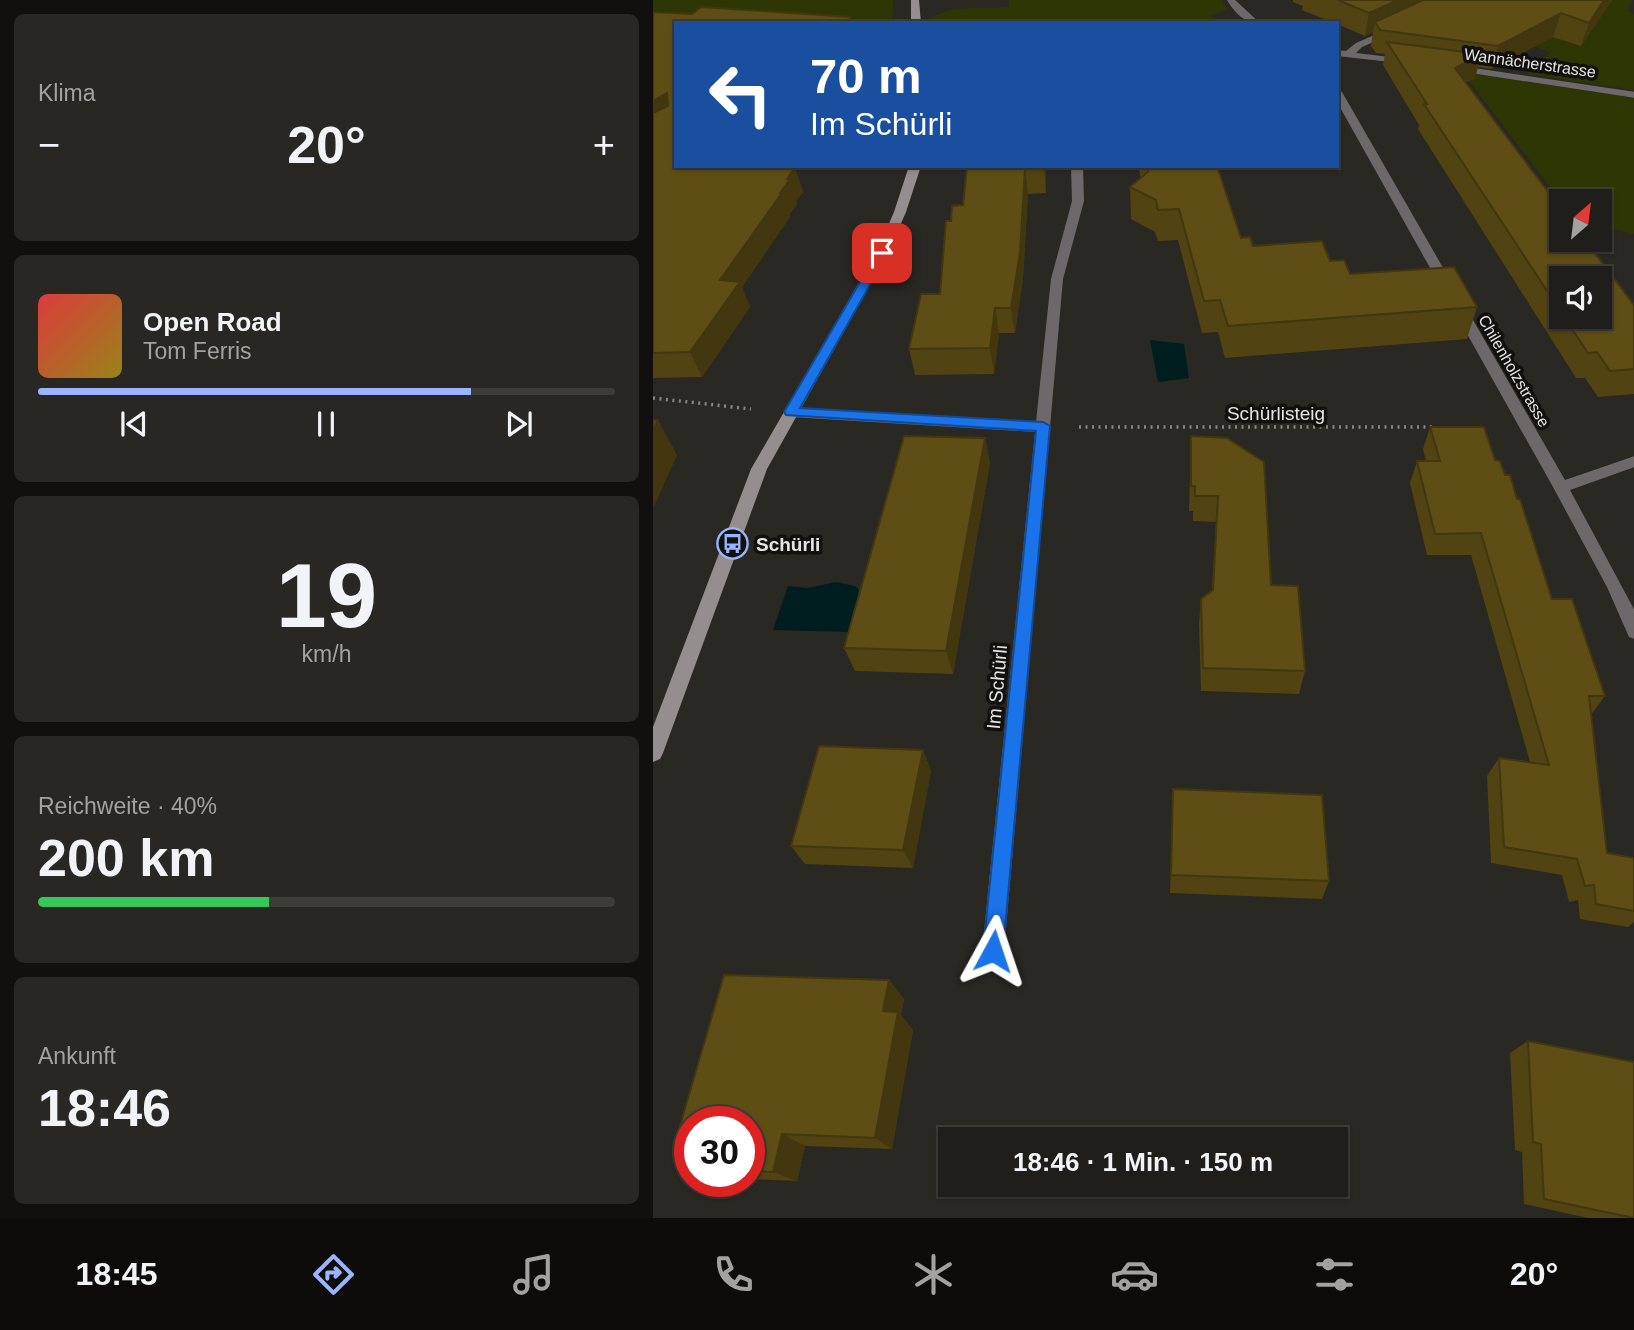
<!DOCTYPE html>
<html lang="de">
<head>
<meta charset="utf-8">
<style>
  :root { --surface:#201e1a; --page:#282723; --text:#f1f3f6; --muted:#a2a2a2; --line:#3d3c39; --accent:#98b5fd }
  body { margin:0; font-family:Helvetica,sans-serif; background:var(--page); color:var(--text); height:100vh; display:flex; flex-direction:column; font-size:26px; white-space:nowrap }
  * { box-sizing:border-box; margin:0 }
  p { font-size:23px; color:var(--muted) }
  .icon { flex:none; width:38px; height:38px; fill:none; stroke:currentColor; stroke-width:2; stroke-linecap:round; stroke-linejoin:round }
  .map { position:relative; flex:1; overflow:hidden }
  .sheet { display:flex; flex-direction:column; gap:14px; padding:14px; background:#12100e; width:653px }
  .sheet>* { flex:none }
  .guide { position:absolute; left:21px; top:21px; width:665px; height:147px; border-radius:0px; box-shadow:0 2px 5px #0004,0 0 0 2px var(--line); background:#1a4fa0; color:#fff; overflow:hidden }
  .needle { width:46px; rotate:28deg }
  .fabs { position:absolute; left:896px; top:189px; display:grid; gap:14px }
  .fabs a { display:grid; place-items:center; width:63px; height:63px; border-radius:0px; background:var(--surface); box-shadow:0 2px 5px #0004,0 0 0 2px var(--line); font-size:35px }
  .speed { position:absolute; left:21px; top:1106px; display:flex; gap:14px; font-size:35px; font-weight:700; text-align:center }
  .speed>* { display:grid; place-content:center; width:91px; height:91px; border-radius:50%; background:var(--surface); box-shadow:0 2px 5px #0004,0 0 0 2px var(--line); line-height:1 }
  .speed .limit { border:10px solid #d22; background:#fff; color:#111 }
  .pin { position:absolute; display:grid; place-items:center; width:60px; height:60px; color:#fff; margin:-30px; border-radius:14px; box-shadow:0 4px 10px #0006 }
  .me { position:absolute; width:77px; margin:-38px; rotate:5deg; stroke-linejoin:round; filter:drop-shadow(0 0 5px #0008) }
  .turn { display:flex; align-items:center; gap:24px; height:147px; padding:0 21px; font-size:32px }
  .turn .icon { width:91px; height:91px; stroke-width:2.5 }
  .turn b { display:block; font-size:49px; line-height:60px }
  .big { font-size:52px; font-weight:600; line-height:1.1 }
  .sheet .widget { flex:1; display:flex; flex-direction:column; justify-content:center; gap:10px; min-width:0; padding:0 24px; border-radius:10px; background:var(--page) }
  .sheet .dial { align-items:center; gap:0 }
  .dial b { font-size:91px; line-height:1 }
  .song { display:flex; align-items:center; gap:21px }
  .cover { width:84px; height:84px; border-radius:10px; background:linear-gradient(135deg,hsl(0 70% 55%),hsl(50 70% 35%)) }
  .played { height:7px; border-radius:4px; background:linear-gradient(90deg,var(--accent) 75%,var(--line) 75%) }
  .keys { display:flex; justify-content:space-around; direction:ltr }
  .heat { display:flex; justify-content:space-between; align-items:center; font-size:38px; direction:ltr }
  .charge { height:10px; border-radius:5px; background:linear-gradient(90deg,#34c759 40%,var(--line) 0) }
  .trip { position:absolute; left:285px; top:1127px; width:410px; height:70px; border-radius:0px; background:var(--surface); box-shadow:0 2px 5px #0004,0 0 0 2px var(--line); font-weight:600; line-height:70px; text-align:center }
  .dock { display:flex; height:112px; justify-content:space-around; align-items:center; background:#0d0c0a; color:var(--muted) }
  .dock .icon { width:49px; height:49px }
  .dock .on { color:var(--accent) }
  .dock b { font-size:32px; color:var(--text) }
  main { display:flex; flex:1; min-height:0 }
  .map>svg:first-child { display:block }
</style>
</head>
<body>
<main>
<section class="sheet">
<div class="widget"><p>Klima</p>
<div class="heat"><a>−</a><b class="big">20°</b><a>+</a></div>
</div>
<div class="widget">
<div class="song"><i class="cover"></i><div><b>Open Road</b><p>Tom Ferris</p></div></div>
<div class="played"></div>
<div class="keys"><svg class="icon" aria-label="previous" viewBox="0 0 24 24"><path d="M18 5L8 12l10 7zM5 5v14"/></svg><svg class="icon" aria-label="pause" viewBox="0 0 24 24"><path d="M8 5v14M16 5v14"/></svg><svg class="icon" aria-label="next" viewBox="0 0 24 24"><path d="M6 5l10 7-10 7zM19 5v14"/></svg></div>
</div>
<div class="widget dial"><b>19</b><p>km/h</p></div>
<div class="widget"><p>Reichweite · 40%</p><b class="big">200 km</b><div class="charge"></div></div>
<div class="widget"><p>Ankunft</p><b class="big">18:46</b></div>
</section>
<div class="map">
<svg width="982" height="1218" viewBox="0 0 982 1218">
  <rect width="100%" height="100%" fill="#2a2823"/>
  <path fill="#2e3703" d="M0,0H240L239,23H82L0,18Z
    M356,0H569L574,10L556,16L577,23H278V17L301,9L356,7Z
    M908,0H979L975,11L981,14V90L874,74L897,52L808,19Z
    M809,72L981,98V234L947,226V201H908Z"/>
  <path fill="#001e1e" d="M497,340L531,344L536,378L505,382Z
    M183,582L202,586L208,592L197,632L120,630L135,586L155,588Z"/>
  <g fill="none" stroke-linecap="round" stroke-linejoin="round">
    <path stroke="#888682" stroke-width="3.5" stroke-dasharray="2 4.5" stroke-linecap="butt" d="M0,398L98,409
      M426,427H781"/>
    <path fill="#6d696a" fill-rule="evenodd" d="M574,0H582L607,23C591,23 582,13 574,0Z
      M740,27L743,28V32L709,47L703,53L753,59L758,62L756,64L684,56V50L693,51L703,43Z
      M801,65L982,92V98L798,70L796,68Z
      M684,89L689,92L912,480L982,456V467L917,490L982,611V639L976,637L954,587L900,487L684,102Z
      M418,166H430L431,201L410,279L351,951L348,959L340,962L332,959L329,951L382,432L138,417L131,412L138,407L383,422L398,279L419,201Z"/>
    <path fill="#948e8e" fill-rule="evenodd" d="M258,0H266L268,23H258Z
      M256,166H268L253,212L235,253L114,469L10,753L7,759L0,762V727L98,469L223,253L241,212Z"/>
  </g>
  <path fill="#514312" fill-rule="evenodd" d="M640,0H959L928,46L900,37L838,69L825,67L822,78L813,83L981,306V394L945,397L932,378H923L765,129L766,125L730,65L732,54L723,53L718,46L720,32L712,36L684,24V23H681L649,10L650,6L640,2ZM908,278L947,317H908Z
    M0,12L39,14L197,17L199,23H23L142,168L150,192L143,201L144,204L136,215L137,217L89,287L97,307L49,377L0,378Z
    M314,166H393V193L375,194L370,278L362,333H346L341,374L262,375L256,349L287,294L298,221L310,205Z
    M485,166H564L588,238L600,246L677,261L697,274L824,307L814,339L572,358L565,332L549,333L525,240L505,241L502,232L478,219L477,187L488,178Z
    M777,427L842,460L852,475L864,499L899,599L952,696L938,715L954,853L981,858V922L975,927L927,919L925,900L916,902L909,875L838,863L834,776L846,758L877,762L818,555H774L757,483L764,461H773L770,449Z
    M538,436L618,585L652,671L646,694L548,691L546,623L548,599L559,590L563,522L540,521V511H536Z
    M332,438L337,463L300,674L202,671L191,648Z
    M270,750L278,771L260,868L152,864L138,846Z
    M520,789L676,881L669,899L517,893Z
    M71,975L236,980L251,999L248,1015L260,1030L239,1149L152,1146L144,1181L96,1179V1122H37V1134L26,1129Z
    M875,1041L981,1218H935L871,1204L869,1152L862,1150L857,1053Z"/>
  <path fill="#42370f" d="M745,0H790L722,22L720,32L712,36L716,13Z
    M951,0H959L928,46L936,23Z
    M908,13L900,37L838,69L845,46Z
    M828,54L822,78L796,92L802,68Z
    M14,93L23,115L0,130V101Z
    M119,166H144L142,168L150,192L143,201L144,204L136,215L137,217L89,287L97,307L49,377L37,352L67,280Z
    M391,166H393V193L391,168Z
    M372,169L375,194L370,278L362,333L358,308Z
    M342,308L346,333L341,374L337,348Z
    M5,420L24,455L0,509V430Z
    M332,438L337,463L300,674L293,651Z
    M270,750L278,771L260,868L250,850Z
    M236,980L251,999L248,1015L260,1030L239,1149L222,1138L230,1011Z
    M129,1134L152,1146L144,1181L120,1172Z"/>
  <path fill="#5e4e15" stroke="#42370f" stroke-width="2" d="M685,0H745L716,13Z
    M770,0H951L936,23L908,13L845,46L727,30L722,22Z
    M48,7L197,17L196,23H23V166H128L142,167L134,179H137L127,193H129L67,280L87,282L37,352L0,353V113L15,106L14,93L0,101V12L39,14Z
    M734,42L828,54L802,68L908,209V240H932L981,305V369L957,371L944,352L935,353L911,317H947V278H908V312L771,104H774Z
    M314,166H391V168L372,169L367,253L358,308H342L337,348L256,349L268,294H287L293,221H298L299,206L310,205Z
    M493,166H564L588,238L597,237L600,246L669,241L677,261L691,260L697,274L801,267L824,307L575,326L567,300L551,301L526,209L505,210L503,200L477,187L495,172Z
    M0,420H5L0,430Z
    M777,427H831L842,460L847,461L852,475H857L864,499H867L899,599H919L952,696H936L954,853L981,858V911L943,904L941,885L932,886L924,859L851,847L846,758L896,765L828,533L782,534L764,461H787Z
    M251,436L332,438L293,651L191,648Z
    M538,436L574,438L611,462L618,585L645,586L652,671L550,668L548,599L560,590L565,496H542V486H538Z
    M166,746L270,750L250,850L138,846Z
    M520,789L669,795L676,881L518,875Z
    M71,975L236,980L230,1011L245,1012L222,1138L129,1134L120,1172L96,1171V1122H37V1130L26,1129Z
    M875,1041L981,1062V1218L891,1199L888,1144L880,1142Z"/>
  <path fill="#1a73e8" stroke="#114b97" stroke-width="2" d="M229,250L235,253L147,408L390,422L397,426L350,951L347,958L340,961L333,958L330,951L383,431L133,415L131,412L224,253Z"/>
  <defs>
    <symbol id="bus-ring" viewBox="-11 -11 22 22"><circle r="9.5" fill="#12110f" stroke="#98b5fd" stroke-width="1.5"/><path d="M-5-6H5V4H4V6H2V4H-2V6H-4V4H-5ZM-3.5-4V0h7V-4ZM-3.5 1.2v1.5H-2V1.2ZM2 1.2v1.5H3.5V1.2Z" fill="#98b5fd"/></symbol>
  </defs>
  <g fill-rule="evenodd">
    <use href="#bus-ring" x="62" y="526" width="35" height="35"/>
  </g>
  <g text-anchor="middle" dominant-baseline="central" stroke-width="7" stroke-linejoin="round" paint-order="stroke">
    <g font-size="16" fill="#e6e5e1" stroke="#12110f">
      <text transform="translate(877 63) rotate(8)">Wannächerstrasse</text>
      <text transform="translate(861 371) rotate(60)">Chilenholzstrasse</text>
    </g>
    <g font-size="19" fill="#e6e5e1" stroke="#12110f">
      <text x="623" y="413">Schürlisteig</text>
      <text transform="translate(344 687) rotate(-85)">Im Schürli</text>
    </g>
    <g font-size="19" font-weight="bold" fill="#e6e5e1" stroke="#12110f" text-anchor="start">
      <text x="103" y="544">Schürli</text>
    </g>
  </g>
</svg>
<div class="fabs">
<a><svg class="needle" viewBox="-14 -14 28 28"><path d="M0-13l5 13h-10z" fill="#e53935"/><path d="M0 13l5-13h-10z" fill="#a2a2a2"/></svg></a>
<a><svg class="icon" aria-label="sound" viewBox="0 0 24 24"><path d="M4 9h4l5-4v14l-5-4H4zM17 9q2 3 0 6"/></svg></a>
</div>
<div class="speed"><div class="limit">30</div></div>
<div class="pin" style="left:229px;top:253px;background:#d93025"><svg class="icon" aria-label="arrive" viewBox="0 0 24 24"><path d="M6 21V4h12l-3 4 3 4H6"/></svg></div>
<svg class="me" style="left:340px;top:951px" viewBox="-20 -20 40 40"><path d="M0-17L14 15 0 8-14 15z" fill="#1a73e8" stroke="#fff" stroke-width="4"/></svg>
<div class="trip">18:46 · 1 Min. · 150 m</div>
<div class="guide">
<div class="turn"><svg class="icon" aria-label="left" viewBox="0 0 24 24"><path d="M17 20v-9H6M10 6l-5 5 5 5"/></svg><div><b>70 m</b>Im Schürli</div></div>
</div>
</div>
</main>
<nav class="dock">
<b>18:45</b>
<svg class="icon on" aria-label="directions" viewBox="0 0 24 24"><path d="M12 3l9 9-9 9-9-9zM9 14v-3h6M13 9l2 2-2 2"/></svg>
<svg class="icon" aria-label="music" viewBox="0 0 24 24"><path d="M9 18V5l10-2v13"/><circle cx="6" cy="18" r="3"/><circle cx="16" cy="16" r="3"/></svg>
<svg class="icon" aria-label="phone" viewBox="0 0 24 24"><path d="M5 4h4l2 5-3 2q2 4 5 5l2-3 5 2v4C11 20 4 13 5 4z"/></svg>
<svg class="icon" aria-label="climate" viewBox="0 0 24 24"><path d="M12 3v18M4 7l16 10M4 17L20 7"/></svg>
<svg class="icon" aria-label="car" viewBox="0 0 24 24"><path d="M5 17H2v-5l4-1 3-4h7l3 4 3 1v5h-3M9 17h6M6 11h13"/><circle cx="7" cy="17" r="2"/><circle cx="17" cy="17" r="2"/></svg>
<svg class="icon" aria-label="filters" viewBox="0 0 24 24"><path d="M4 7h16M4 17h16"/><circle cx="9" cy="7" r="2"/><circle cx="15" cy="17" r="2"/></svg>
<b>20°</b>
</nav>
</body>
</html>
